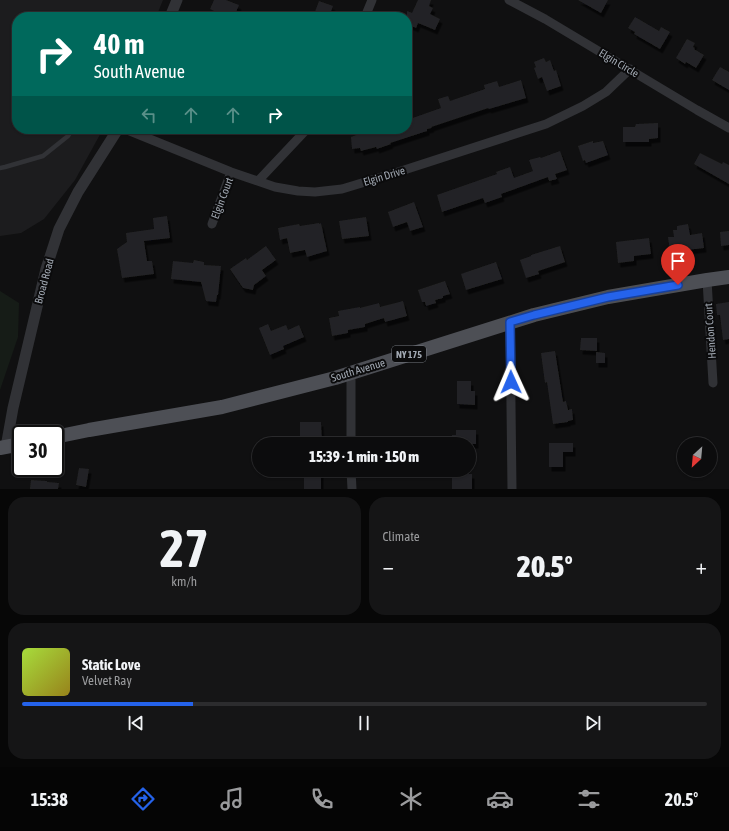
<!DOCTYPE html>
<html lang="en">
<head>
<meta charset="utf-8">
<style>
  :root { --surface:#0c0c0d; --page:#151516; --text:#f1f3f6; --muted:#9a9b9d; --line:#2c2c2e; --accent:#2563eb }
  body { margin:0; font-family:"Asap Condensed",sans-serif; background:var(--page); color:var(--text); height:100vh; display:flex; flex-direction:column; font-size:15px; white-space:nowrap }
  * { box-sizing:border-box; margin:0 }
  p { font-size:13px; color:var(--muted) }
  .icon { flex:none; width:22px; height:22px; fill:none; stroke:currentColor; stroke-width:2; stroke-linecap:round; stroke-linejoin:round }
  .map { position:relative; height:489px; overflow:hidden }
  .drawer { display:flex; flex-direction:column; gap:8px; padding:8px; background:#070707; flex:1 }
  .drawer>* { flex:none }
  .guide { position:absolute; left:12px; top:12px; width:400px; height:122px; border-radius:16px; box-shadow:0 1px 3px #0004,0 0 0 1px var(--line); background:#00695c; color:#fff; overflow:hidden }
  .needle { width:26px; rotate:206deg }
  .tools { position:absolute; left:677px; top:437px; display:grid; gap:8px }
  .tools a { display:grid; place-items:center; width:40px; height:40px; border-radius:50%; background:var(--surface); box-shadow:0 1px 3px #0004,0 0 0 1px var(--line); font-size:20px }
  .speed { position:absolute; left:12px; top:425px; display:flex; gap:8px; font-size:20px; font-weight:700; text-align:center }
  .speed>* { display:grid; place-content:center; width:52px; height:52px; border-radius:50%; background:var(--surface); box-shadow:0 1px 3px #0004,0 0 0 1px var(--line); line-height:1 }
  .speed .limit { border:2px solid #111; border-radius:6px; background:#fff; color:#111 }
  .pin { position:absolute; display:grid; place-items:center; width:34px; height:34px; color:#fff; margin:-41px -17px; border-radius:50% 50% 50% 0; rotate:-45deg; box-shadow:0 0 4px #0007 }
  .pin .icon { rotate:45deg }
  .me { position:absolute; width:44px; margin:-22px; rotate:359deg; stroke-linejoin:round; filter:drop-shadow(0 0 3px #0008) }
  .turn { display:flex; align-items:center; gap:14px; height:84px; padding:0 16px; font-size:18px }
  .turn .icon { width:52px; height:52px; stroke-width:2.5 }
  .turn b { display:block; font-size:28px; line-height:34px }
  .lanes { display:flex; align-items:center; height:38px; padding:0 16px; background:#0003; justify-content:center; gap:20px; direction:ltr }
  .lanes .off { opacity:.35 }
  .big { font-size:30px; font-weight:800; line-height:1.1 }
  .drawer .widget { flex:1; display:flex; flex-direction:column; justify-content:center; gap:6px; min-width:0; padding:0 14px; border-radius:16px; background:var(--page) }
  .drawer .dial { align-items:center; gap:0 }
  .dial b { font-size:52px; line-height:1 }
  .song { display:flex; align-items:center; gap:12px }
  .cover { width:48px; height:48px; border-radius:6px; background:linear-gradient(135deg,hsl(80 70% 55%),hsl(50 70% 35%)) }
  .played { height:4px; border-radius:2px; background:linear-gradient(90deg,var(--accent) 25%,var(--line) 25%) }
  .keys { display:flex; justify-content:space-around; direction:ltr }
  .heat { display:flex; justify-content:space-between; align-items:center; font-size:22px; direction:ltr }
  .drawer .tiles { flex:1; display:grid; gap:8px; grid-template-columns:1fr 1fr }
  .widget:last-child { grid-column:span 2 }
  .trip { position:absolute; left:252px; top:437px; width:224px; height:40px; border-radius:20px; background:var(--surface); box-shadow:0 1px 3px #0004,0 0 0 1px var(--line); font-weight:800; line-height:40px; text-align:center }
  .tab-bar { display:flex; height:64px; justify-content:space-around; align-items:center; background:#050505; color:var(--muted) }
  .tab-bar .icon { width:28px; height:28px }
  .tab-bar .on { color:var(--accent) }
  .tab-bar b { font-size:18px; color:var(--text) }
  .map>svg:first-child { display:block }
</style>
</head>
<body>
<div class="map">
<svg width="729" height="489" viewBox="0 0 729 489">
  <defs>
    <filter id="shadow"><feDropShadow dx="2.5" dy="4.5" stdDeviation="0" flood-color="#0009"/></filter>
  </defs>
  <rect width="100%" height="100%" fill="#101011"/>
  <path fill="#1c1c1e" d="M0,0H163L156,17H17V129H103L75,180L44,219L21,233L0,236Z"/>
  <path fill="#161c17" d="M0,291L19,303L18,337L0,390Z"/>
  <path fill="#232325" filter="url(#shadow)" d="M214,0H226L239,5L234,17H211L214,11L210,9Z
    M418,0H431L429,6L433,8L430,14L440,19L435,30L418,23L416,28L407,24V11L412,13Z
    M578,0H608L601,13Z
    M319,1L333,6L329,17H313Z
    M635,17L659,31L661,27L670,32L660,49L634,34L635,32L628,28Z
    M687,39L695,43L693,47L695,48L694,49L704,55L696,68L686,62L685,64L676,58Z
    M544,58L546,62L550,60L554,71L556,70L561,86L547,91L542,77L538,79L534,68L536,67L534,62Z
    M720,67L729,72V90L712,80Z
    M521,80L526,98L489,109L488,108L431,127L432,128L427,129V131L390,143L391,144L377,149L376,147L361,151L360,148L352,149L351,137L365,132L364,129H407V120L441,108L438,99L448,96L450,101L485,89L484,85L497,81L499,87Z
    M658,123V138L649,139V142H623V127H635L636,124Z
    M593,141V143L603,141L608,155L586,163L585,160L583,161L578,146Z
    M560,151L567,170L555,174L557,179L549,181L548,177L501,194L502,197L485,203L483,198L442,212L437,195L497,174L496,172L510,167L514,178L533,171L529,160L540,157L541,158Z
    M700,153L722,164L723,162L729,165V184L694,164Z
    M414,202L423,227L410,231L407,222L393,227L388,212Z
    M167,216L170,238L144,241L147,261H152L154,274L122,278L117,249L127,242L126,233L154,229L153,218Z
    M366,217L369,236L342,239L339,221Z
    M319,223V224L321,223L327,251L307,257L305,250L290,253L287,238L280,240L278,228L299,224L300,226Z
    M688,224L690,235L702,233L704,248L670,252L668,237H674L673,230H677V226Z
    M729,231V245L721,246L720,232Z
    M649,238L651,254L634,256V261L618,263L616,242Z
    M266,246L276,260L262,270L266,276L254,285L253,290L243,288L230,269L246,258L247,260Z
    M560,246L565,262L538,271L539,274L526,278L520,260L531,256V255Z
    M194,260L204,262V265L221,266L218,295H217L216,302L206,301L201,282L171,279L173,261L193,263Z
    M496,262L502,279L466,290L461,274Z
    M445,281L450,294L443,296V298L435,300L436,303L426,306L425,302H422L418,290Z
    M403,301L407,316L385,322L384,318L365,324V327L348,330V333L332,336L329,318L339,316L338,311L360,307V308L379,303L380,307Z
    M729,302V339L723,340L720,315H717L716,304Z
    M268,324L271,331L286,325L288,330L299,325L304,337L283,346L284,349L270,355L259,328Z
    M581,338H597V351L580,350Z
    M555,351L563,402L566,401L568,410L572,409L573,420L568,421V422L553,424L547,382L545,383L541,353Z
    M596,352L605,353V363H596Z
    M457,381H471V391H475V405L457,404Z
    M300,422H321L322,444H300Z
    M456,430H476V444H452V435H456Z
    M549,443H573V452H563V467H549Z
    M79,468L89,469L86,487L76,485Z
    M304,470H321V489H304Z
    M452,473L472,474V489H452Z
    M31,480L47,481V482L59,483L58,489H30Z"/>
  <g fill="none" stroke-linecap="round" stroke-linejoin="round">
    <path stroke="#313236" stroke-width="4.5" d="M0,168L5,167L43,156L68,136L73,129"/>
    <path stroke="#313236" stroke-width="9" d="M509,0L545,19L697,110L729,128
      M365,17L372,0
      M125,129L231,172L275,187L298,191L315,192L342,189L398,172L546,124L583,106L606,92L630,69
      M258,181L307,129
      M212,224L231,172
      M707,280L713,383
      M510,322L512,489
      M351,372V444
      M351,470L352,489"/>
    <path stroke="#313236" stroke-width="11" d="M170,17L177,0
      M6,447L13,408L46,269L59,229L78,192L118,129"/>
    <path stroke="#4d4f55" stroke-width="14" d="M55,437L89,430L222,407L335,378L534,315L608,297L707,280L729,277
      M0,448L21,444"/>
  </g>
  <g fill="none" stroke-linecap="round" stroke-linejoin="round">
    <defs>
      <path id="route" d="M511,382L510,322L534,315L608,297L678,285"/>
    </defs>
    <use href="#route" stroke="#184099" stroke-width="10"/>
    <use href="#route" stroke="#2563eb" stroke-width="7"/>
  </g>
  <g text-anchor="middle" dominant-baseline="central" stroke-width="4" stroke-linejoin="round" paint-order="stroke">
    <rect fill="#0b0b0c" stroke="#747980" stroke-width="1" x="392" y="346" width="34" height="16" rx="3"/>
    <g font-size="10" font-weight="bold" fill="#a1a8b2">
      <text x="409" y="354">NY 175</text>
    </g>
    <g font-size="11" fill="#a1a8b2" stroke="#0b0b0c">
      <text transform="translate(619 63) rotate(31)">Elgin Circle</text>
      <text transform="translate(384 176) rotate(-17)">Elgin Drive</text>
      <text transform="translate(222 198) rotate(-69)">Elgin Court</text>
      <text transform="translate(44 281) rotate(-75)">Broad Road</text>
      <text transform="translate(710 331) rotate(-94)">Hendon Court</text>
      <text transform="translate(358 370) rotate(-17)">South Avenue</text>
    </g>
  </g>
</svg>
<div class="tools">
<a><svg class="needle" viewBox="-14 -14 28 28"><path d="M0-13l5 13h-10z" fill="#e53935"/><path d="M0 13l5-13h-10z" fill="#9a9b9d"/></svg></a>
</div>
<div class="speed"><div class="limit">30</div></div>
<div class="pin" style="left:678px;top:285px;background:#d93025"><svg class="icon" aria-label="arrive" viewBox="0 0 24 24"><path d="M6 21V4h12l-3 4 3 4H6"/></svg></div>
<svg class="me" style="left:511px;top:382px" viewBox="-20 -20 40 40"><path d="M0-17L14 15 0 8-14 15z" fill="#2563eb" stroke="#fff" stroke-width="4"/></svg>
<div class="trip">15:39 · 1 min · 150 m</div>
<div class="guide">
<div class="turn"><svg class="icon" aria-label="right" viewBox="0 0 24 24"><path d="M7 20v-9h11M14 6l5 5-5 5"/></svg><div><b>40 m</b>South Avenue</div></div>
<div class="lanes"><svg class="icon off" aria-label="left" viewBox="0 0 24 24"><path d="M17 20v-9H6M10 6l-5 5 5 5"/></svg><svg class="icon off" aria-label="ahead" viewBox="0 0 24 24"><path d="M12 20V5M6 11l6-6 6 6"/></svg><svg class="icon off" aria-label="ahead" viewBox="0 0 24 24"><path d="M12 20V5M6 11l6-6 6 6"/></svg><svg class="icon" aria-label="right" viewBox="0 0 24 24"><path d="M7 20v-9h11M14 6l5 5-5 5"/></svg></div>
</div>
</div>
<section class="drawer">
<div class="tiles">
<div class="widget dial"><b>27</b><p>km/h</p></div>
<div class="widget"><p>Climate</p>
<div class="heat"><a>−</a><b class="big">20.5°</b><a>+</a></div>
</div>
<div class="widget">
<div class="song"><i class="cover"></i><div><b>Static Love</b><p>Velvet Ray</p></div></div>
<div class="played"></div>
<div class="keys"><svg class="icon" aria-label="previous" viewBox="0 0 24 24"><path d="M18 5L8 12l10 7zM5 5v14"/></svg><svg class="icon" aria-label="pause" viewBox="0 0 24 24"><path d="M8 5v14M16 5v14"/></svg><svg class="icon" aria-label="next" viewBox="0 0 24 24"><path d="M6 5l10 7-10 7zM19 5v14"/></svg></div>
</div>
</div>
</section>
<nav class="tab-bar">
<b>15:38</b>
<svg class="icon on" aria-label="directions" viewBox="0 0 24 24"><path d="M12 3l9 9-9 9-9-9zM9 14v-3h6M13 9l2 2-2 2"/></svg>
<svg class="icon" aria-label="music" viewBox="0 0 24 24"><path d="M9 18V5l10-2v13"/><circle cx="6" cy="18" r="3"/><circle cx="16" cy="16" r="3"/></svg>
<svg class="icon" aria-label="phone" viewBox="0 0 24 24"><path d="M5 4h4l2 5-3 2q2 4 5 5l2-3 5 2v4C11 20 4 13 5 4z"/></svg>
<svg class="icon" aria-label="climate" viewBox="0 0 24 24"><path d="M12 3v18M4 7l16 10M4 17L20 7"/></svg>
<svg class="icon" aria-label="car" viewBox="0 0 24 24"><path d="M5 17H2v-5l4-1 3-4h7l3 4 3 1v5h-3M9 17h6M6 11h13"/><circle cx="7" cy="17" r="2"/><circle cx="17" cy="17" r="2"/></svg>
<svg class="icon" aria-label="filters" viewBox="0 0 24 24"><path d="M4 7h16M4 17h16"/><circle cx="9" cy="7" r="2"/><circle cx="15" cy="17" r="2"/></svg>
<b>20.5°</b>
</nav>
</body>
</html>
